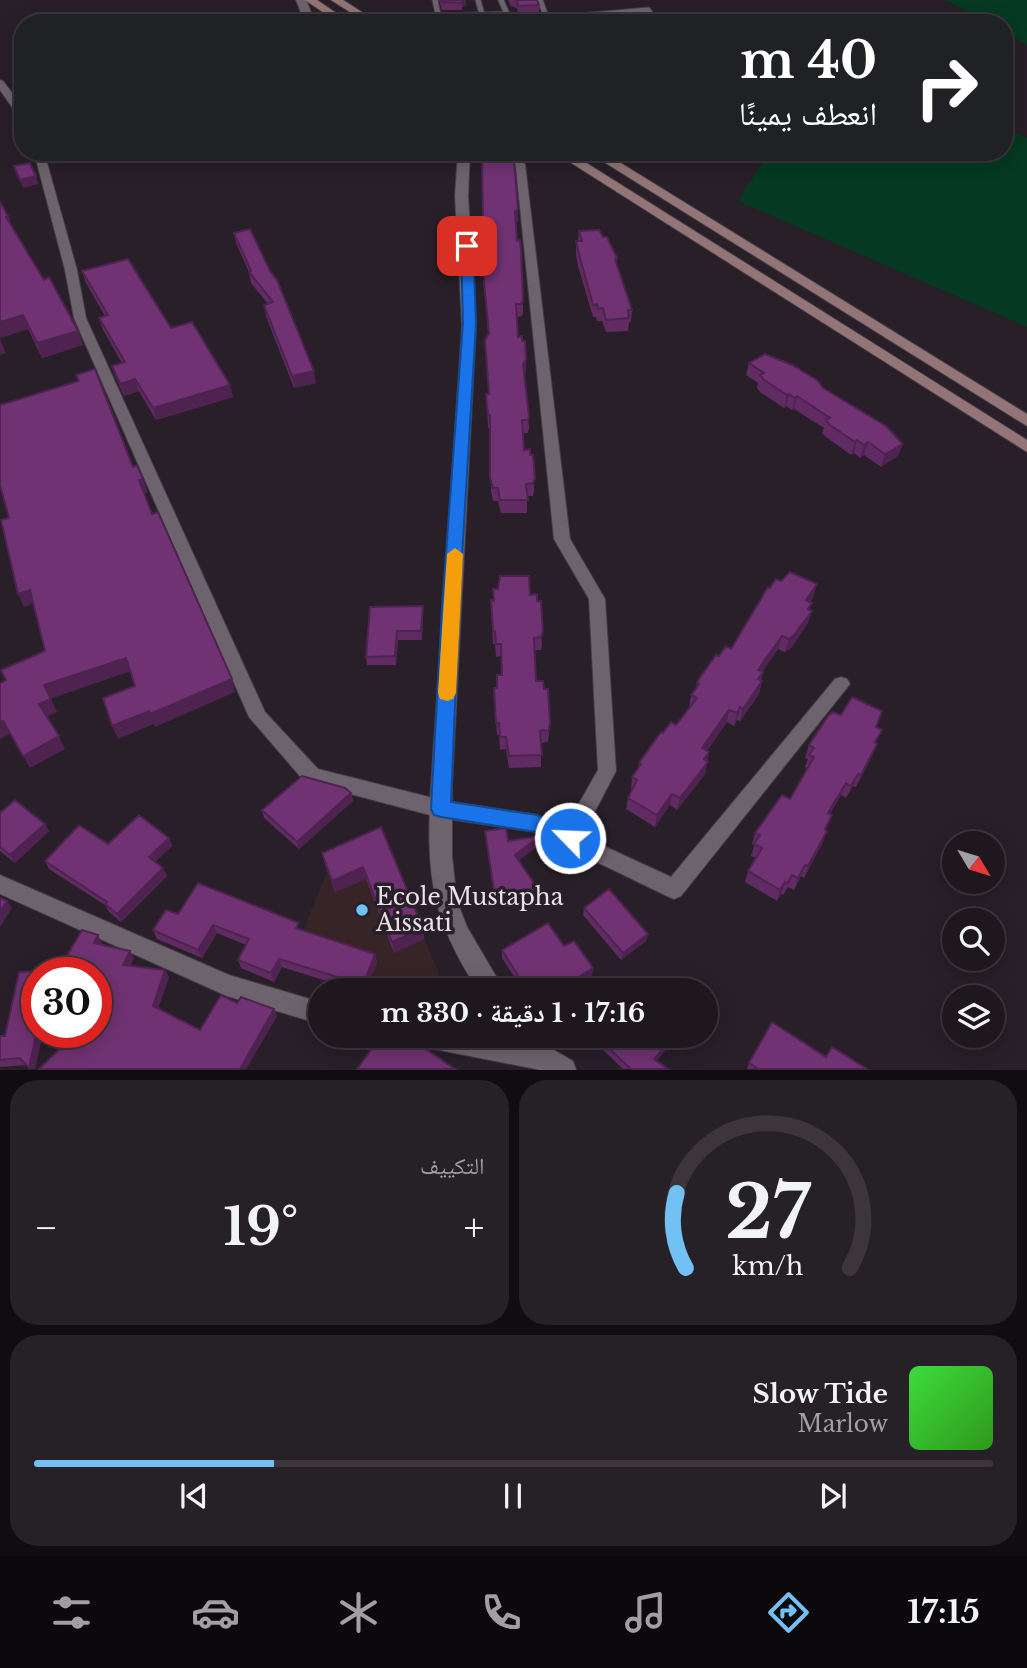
<!DOCTYPE html>
<html lang="ar">
<head>
<meta charset="utf-8">
<style>
  :root { --surface:#1e171e; --page:#262027; --text:#f1f3f6; --muted:#a19fa4; --line:#3c363c; --accent:#71c1f4 }
  body { margin:0; font-family:"Libre Baskerville","Noto Naskh Arabic",serif; background:var(--page); color:var(--text); direction:rtl; height:100vh; display:flex; flex-direction:column; font-size:26px; white-space:nowrap }
  * { box-sizing:border-box; margin:0 }
  p { font-size:23px; color:var(--muted) }
  .icon { flex:none; width:38px; height:38px; fill:none; stroke:currentColor; stroke-width:2; stroke-linecap:round; stroke-linejoin:round }
  .map { position:relative; height:1070px; overflow:hidden; direction:ltr }
  .panel { display:flex; flex-direction:column; gap:10px; padding:10px; background:#100d10; flex:1 }
  .panel>* { flex:none }
  .top-card { position:absolute; left:14px; top:14px; width:999px; height:147px; border-radius:28px; box-shadow:0 4px 18px #0003,0 0 0 2px var(--line); direction:rtl; background:#202124; color:#fff; overflow:hidden }
  .needle { width:46px; rotate:128deg }
  .tools { position:absolute; left:942px; top:831px; display:grid; gap:14px }
  .tools a { display:grid; place-items:center; width:63px; height:63px; border-radius:50%; background:var(--surface); box-shadow:0 4px 18px #0003,0 0 0 2px var(--line); font-size:35px }
  .speed { position:absolute; left:21px; top:957px; display:flex; gap:14px; font-size:35px; font-weight:700; text-align:center }
  .speed>* { display:grid; place-content:center; width:91px; height:91px; border-radius:50%; background:var(--surface); box-shadow:0 4px 18px #0003,0 0 0 2px var(--line); line-height:1 }
  .speed .limit { border:10px solid #d22; background:#fff; color:#111 }
  .pin { position:absolute; display:grid; place-items:center; width:60px; height:60px; color:#fff; margin:-30px; border-radius:14px; box-shadow:0 4px 10px #0006 }
  .me { position:absolute; width:77px; margin:-38px; rotate:294deg; stroke-linejoin:round; filter:drop-shadow(0 0 5px #0008) }
  .turn { display:flex; align-items:center; gap:24px; height:147px; padding:0 21px; font-size:32px }
  .turn .icon { width:91px; height:91px; stroke-width:2.5 }
  .turn b { display:block; font-size:49px; line-height:60px }
  .big { font-size:52px; font-weight:800; line-height:1.1 }
  .panel .card { flex:1; display:flex; flex-direction:column; justify-content:center; gap:10px; min-width:0; padding:0 24px; border-radius:28px; background:var(--page) }
  .panel .dial { align-items:center; gap:0 }
  .dial svg { height:182px; overflow:visible; fill:none; stroke:var(--line); stroke-width:7; stroke-linecap:round; text-anchor:middle }
  .dial text { fill:var(--text); stroke:none }
  .song { display:flex; align-items:center; gap:21px }
  .cover { width:84px; height:84px; border-radius:10px; background:linear-gradient(135deg,hsl(120 70% 55%),hsl(110 70% 35%)) }
  .played { height:7px; border-radius:4px; background:linear-gradient(90deg,var(--accent) 25%,var(--line) 25%) }
  .keys { display:flex; justify-content:space-around; direction:ltr }
  .heat { display:flex; justify-content:space-between; align-items:center; font-size:38px; direction:ltr }
  .panel .tiles { flex:1; display:grid; gap:10px; grid-template-columns:1fr 1fr }
  .card:last-child { grid-column:span 2 }
  .trip { position:absolute; left:308px; top:978px; width:410px; height:70px; border-radius:35px; background:var(--surface); box-shadow:0 4px 18px #0003,0 0 0 2px var(--line); font-weight:800; line-height:70px; text-align:center; direction:rtl }
  .tabs { display:flex; height:112px; justify-content:space-around; align-items:center; background:#0c090c; color:var(--muted) }
  .tabs .icon { width:49px; height:49px }
  .tabs .selected { color:var(--accent) }
  .tabs b { font-size:32px; color:var(--text) }
  .map>svg:first-child { display:block }
</style>
</head>
<body>
<div class="map">
<svg width="1027" height="1070" viewBox="0 0 1027 1070">
  <rect width="100%" height="100%" fill="#281f28"/>
  <path fill="#372426" d="M325,864L400,881L446,990H355L287,969L327,872Z"/>
  <path fill="#053921" d="M945,0H1027V45L1005,32L1004,23H989Z
    M1005,128L1027,138V327L738,201L769,152H1004Z"/>
  <g fill="none" stroke-linecap="round" stroke-linejoin="round">
    <defs>
      <path id="service" d="M435,0L438,14L444,16L507,14
        M478,0L482,14
        M501,0L507,14L516,23
        M540,0L547,19
        M569,17L648,10L657,23
        M525,23L550,19"/>
      <path id="minor" d="M0,80L3,81L23,107V118L19,117L0,90Z
        M34,152H44L77,270L86,318L265,712L318,769L441,800L537,815L565,828L598,770L589,599L554,539L516,168L489,152H503L525,164L570,539L605,599L616,771L582,836L671,877L835,679L841,677L847,679L850,684L681,896L674,899L667,896L535,832L441,818L305,782L249,717L74,318L65,270Z
        M0,875L229,975L320,1002V1024L227,996L0,894Z
        M413,1036H483L545,1048L553,1051L556,1059L553,1067L541,1070L424,1047L416,1044Z"/>
      <path id="tertiary" d="M296,0H306L311,12L320,23H309L301,13Z
        M458,152H470L468,196L476,326L452,786V856L457,901L467,927L504,990H478C430,917 426,872 431,786L462,326L455,196Z
        M514,1036H542L554,1050L573,1061L576,1070H539L517,1045Z"/>
      <path id="secondary" d="M305,0H317L351,23H339Z
        M331,0H343L379,23H367Z
        M554,152H569L1027,440V452Z
        M588,152H603L1027,414V426Z"/>
    </defs>
    <use href="#service" stroke="#443d45" stroke-width="7"/>
    <use href="#minor" stroke="#443d45" stroke-width="2"/>
    <use href="#tertiary" stroke="#443d45" stroke-width="2"/>
    <use href="#secondary" stroke="#443d45" stroke-width="2"/>
    <use href="#service" stroke="#6d636d" stroke-width="5"/>
    <use href="#minor" fill="#6d636d" fill-rule="evenodd"/>
    <use href="#tertiary" fill="#6d636d" fill-rule="evenodd"/>
    <use href="#secondary" fill="#937577" fill-rule="evenodd"/>
  </g>
  <path fill="#602b63" d="M439,0H466V5L462,7V10H442Z
    M508,0H537L539,5V12L518,13L517,8L511,6Z
    M482,159L518,221L515,223L523,300V313L522,316L517,317L518,337L522,341L526,360V372L524,375L529,428L528,433H523L524,450L530,455H533L534,491L533,496H527V513H501L498,501H493L491,491L490,428H488L487,407L488,394V335L485,296Z
    M8,216L12,228L44,280L78,331L83,345L42,358L28,329L0,338Z
    M250,229L316,383L294,388L266,316L264,305L268,304L251,283L249,272L236,243L234,233Z
    M579,231L617,258L616,264L632,310L631,322H629L628,331L606,332L602,321H597L596,317H593L578,266L576,254V241H578Z
    M82,271L171,328L233,397L156,420L139,391L124,396L116,378L112,366L122,363L103,330L99,318L105,316L86,283Z
    M749,363L823,388L898,456L881,467L864,455L860,458L854,453L851,455L826,437L822,433L824,428L794,409L792,410L786,406L784,408L760,392L757,388L758,383L746,375Z
    M781,581L817,584L813,597L810,602L808,623L791,648L785,652L778,649L762,672L761,680L762,681L759,694L740,721L737,720L734,726L727,722L707,751L709,752L705,774L677,810L670,805L655,827L626,809L628,798L632,790L631,789L632,777L638,769L639,763L663,733L676,725L689,708L691,695L696,689L697,682L719,656L731,649L770,588Z
    M530,595L537,601L542,644L541,650H534L536,681H543L549,735L548,742L541,743V767L509,768L506,749L500,750L499,735H497L494,688H497L502,675L501,656L496,657L495,644H493L491,600Z
    M423,606V615L422,640H398L396,665H367L366,657Z
    M841,715L876,727V743L877,744L872,756L856,787L853,786L846,798L841,795L830,814L826,830L827,831L823,842L804,878L801,876L794,890L788,887L783,895L781,894L777,901L745,882L748,871L756,858L751,856L754,846L752,844L755,833L790,799L807,768L805,767L808,759L805,758L809,745Z
    M351,793L353,801L299,849L264,818L262,810Z
    M0,813L49,831L15,863L0,851Z
    M381,827L423,928L424,939L394,953L366,879L335,892L325,864L322,853Z
    M485,831L508,841L540,844L519,860L540,892V899L495,905Z
    M169,838L172,846L155,862L163,868L167,876L121,922L109,912L105,905L49,869L45,861L108,844Z
    M584,908L648,934L646,941L621,960L583,915Z
    M178,914L301,930L375,954L377,962L366,990H355L282,967L274,982L241,968L238,960L246,945L217,933L202,958L157,939L153,930Z
    M102,943L101,944L134,958L130,966L165,970L169,977L158,1008L200,1030L237,1003L274,1009L277,1016L246,1069H39L96,1032V973H72L67,971L62,964Z
    M564,946L593,968L592,975L568,990H523L502,958V950Z
    M49,970L52,973H37V1032H43L35,1069H30L26,1065L0,1067V1036H5L19,972Z
    M601,1041H670L668,1047L657,1060L668,1069H623L600,1047Z
    M826,1057L867,1069H747L749,1063Z"/>
  <path fill="#4e2350" d="M461,0H466V5L462,7Z
    M36,176L38,184L23,188L20,180Z
    M518,209V221L515,224V212Z
    M23,315L28,329L0,338V322Z
    M78,331L83,345L42,358L37,343Z
    M0,339L6,353L0,355Z
    M526,360V372L523,376V364Z
    M314,371L316,383L294,388L292,376Z
    M135,379L139,391L124,396L120,384Z
    M230,385L233,397L156,420L153,408Z
    M789,394L786,406L784,408L787,395Z
    M797,396L794,409L792,410L795,398Z
    M857,440L854,453L851,455L855,442Z
    M868,442L864,455L860,458L864,445Z
    M903,444L898,456L881,467L885,454Z
    M143,479L148,492L144,494L139,480Z
    M817,584L813,597L802,613L806,600Z
    M30,590L36,603L24,607L18,594Z
    M423,606V615L422,640L421,631Z
    M812,611L808,623L791,648L785,652L789,639Z
    M397,631L398,640L396,665L395,656Z
    M782,636L778,649L755,683L758,670Z
    M126,658L131,671L50,699L44,685Z
    M763,672L759,694L740,721L743,709L758,679Z
    M232,679L235,692L155,727L150,714Z
    M51,699L57,712L46,717L39,704Z
    M740,707L737,720L734,726L737,713Z
    M729,710L727,722L700,761L702,748Z
    M149,711L154,724L118,739L112,726Z
    M3,721L10,734L0,739V722Z
    M59,736L65,749L30,768L23,756Z
    M877,744L872,756L856,787L861,775Z
    M709,752L705,774L677,810L680,798Z
    M858,774L853,786L846,798L851,786Z
    M846,783L841,795L823,825L828,813Z
    M351,793L353,801L299,849L297,842Z
    M672,794L670,805L655,827L657,815Z
    M45,824L49,831L15,863L10,855Z
    M827,831L823,842L804,878L808,866Z
    M540,836V844L515,863V855Z
    M169,838L172,846L152,865L149,857Z
    M805,865L801,876L794,890L798,878Z
    M363,867L366,879L335,892L332,881Z
    M163,868L167,876L121,922L117,914Z
    M785,882L781,894L777,901L780,890Z
    M7,901L12,908L0,927V911Z
    M213,925L217,933L202,958L198,950Z
    M423,928L424,939L394,953L392,942Z
    M648,934L646,941L621,960L623,953Z
    M98,935L102,943L98,950L94,943Z
    M130,951L134,958L127,972L123,965Z
    M375,954L377,962L366,990H364L363,985Z
    M279,959L282,967L274,982L271,973Z
    M593,968L592,975L568,990H563V987Z
    M165,970L169,977L157,1012L153,1006Z
    M274,1009L277,1016L246,1069H240Z
    M37,1032H43L35,1069H31L29,1068Z
    M670,1041L668,1047L653,1065L654,1059Z"/>
  <path fill="#703273" stroke="#4e2350" stroke-width="2" d="M441,0H461L462,3L442,2Z
    M514,0H537L539,5L518,6L517,0Z
    M580,15L583,23H541L539,20Z
    M486,152H503L514,159L518,209L515,212L517,241L520,240L521,251L523,300L522,304H516L518,337L522,336V341H525L526,360L523,364L529,416L528,420H522L524,450L530,449V455H533L535,478L533,483L526,484L528,500H500L498,488H493L490,478V415H488L486,394H489L485,340L489,333L484,283L482,159Z
    M30,163L36,176L20,180L14,166Z
    M0,202L8,216L6,217L44,280L49,277L78,331L37,343L23,315L0,322Z
    M250,229L270,271L277,280L314,371L292,376L264,305L273,302L249,272L251,271L234,233Z
    M599,230L603,237H607L617,258L615,259L632,310H628L629,318L606,320L603,308L598,309L597,304L593,305L579,254L576,241H582L579,231Z
    M128,259L171,328L192,322L230,385L153,408L135,379L120,384L112,366L125,362L99,318L108,315L82,271Z
    M765,354L792,365L817,380L823,388L886,426L903,444L885,454L868,442L864,445L857,440L855,442L830,425L826,420L830,418L797,396L795,398L789,394L787,395L763,379L760,375L764,373L749,363Z
    M95,369L133,467L137,465L143,479L139,480L152,514L158,512L232,679L150,714L149,711L112,726L103,698L135,686L126,658L44,685L51,699L39,704L59,736L23,756L3,721L0,722V683L6,680L1,670L45,651L30,590L18,594L1,520L9,518L0,485V405L79,381L76,375Z
    M790,572L817,584L806,600L812,603L808,609L812,611L794,635L789,639L782,636L758,670L763,672L758,679L762,681L743,709L740,707L737,713L729,710L702,748L709,752L704,759L708,762L680,798L672,794L657,815L628,798L637,780L632,777L641,764L639,763L661,732L663,733L671,722L676,725L697,698L691,695L699,684L697,682L716,655L719,656L726,646L731,649L768,587L770,588L776,579L781,581Z
    M500,576H529L530,595L537,594V601H541L543,631L541,637L534,638L536,681H543L544,689H548L550,723L549,730L540,731L542,755L509,756L506,737H500L499,723H496L494,688H497V675H502L501,644H496L495,631H493L491,600L494,601L493,589H498Z
    M423,606L421,631H397L395,656L366,657L370,607Z
    M852,697L882,711L876,727L882,730L875,742L877,744L861,775L858,774L851,786L846,783L828,813L832,815L825,829L827,831L808,866L805,865L798,878L792,875L787,884L785,882L780,890L748,871L762,848L754,844L760,835L755,833L782,795L790,799L814,757L809,755L814,748L809,745L828,716L833,712L841,715Z
    M302,776L345,788L351,793L297,842L262,810Z
    M15,800L45,824L10,855L0,847V813Z
    M139,815L169,838L149,857L163,868L117,914L105,904L107,902L45,861L79,825L108,844Z
    M381,827L423,928L392,942L363,867L332,881L322,853Z
    M506,828L508,841L540,836L515,855L540,892L495,897L485,831Z
    M198,883L299,923L296,928L375,954L363,985L279,959L271,973L238,960L249,939L213,925L198,950L153,930L166,910L178,914Z
    M609,889L648,934L623,953L584,908Z
    M0,898L7,901L0,911Z
    M548,923L564,946L574,941L593,968L563,987L565,990H527L502,950Z
    M82,930L98,935L94,943L130,951L123,965L165,970L153,1006L200,1030L221,995L237,1003L241,997L274,1009L240,1069H39L77,1032H96V973H90L62,964Z
    M49,970L48,973H37V1030L29,1068L20,1058L0,1060V1036H5L19,972Z
    M772,1022L826,1057L832,1047L867,1069H758L749,1063Z
    M381,1036H407L455,1069H357Z
    M606,1036H665L670,1041L654,1059L668,1069H631L601,1041Z"/>
  <path fill="#1a73e8" stroke="#114b97" stroke-width="2" d="M467,243L473,246L476,323L459,608L451,802L537,815L577,832L580,838L577,844L570,847L536,832L441,817L434,815L431,809L442,608L463,323L461,246Z"/>
  <path fill="#f59e0b" d="M455,548L463,554L456,693L453,699L447,701L440,699L438,693L447,554Z"/>
  <circle fill="#71c1f4" stroke="#281f28" stroke-width="2.5" cx="362" cy="910" r="7"/>
  <g text-anchor="middle" dominant-baseline="central" stroke-width="7" stroke-linejoin="round" paint-order="stroke">
    <g font-size="23" fill="#e9e3e9" stroke="#281f28" text-anchor="start">
      <text x="376" y="897">Ecole Mustapha<tspan x="376" dy="26">Aissati</tspan></text>
    </g>
  </g>
</svg>
<div class="tools">
<a><svg class="needle" viewBox="-14 -14 28 28"><path d="M0-13l5 13h-10z" fill="#e53935"/><path d="M0 13l5-13h-10z" fill="#a19fa4"/></svg></a>
<a><svg class="icon" aria-label="search" viewBox="0 0 24 24"><circle cx="10" cy="10" r="6"/><path d="M15 15l6 6"/></svg></a>
<a><svg class="icon" aria-label="layers" viewBox="0 0 24 24"><path d="M12 4l9 5-9 5-9-5zM3 14l9 5 9-5"/></svg></a>
</div>
<div class="speed"><div class="limit">30</div></div>
<div class="pin" style="left:467px;top:246px;background:#d93025"><svg class="icon" aria-label="arrive" viewBox="0 0 24 24"><path d="M6 21V4h12l-3 4 3 4H6"/></svg></div>
<svg class="me" style="left:570px;top:838px" viewBox="-20 -20 40 40"><circle r="17" fill="#1a73e8" stroke="#fff" stroke-width="3"/><path d="M0-11L8 9 0 5-8 9z" fill="#fff"/></svg>
<div class="trip">17:16 · 1 دقيقة · 330 m</div>
<div class="top-card">
<div class="turn"><svg class="icon" aria-label="right" viewBox="0 0 24 24"><path d="M7 20v-9h11M14 6l5 5-5 5"/></svg><div><b>40 m</b>انعطف يمينًا</div></div>
</div>
</div>
<section class="panel">
<div class="tiles">
<div class="card dial"><svg viewBox="0 0 100 80">
<path d="M14 69A42 42 0 1 1 86 69"/>
<path d="M14 69A42 42 0 0 1 10 36" stroke="#71c1f4"/>
<text x="50" y="56" font-size="32" font-weight="700">27</text>
<text x="50" y="72" font-size="11">km/h</text>
</svg></div>
<div class="card"><p>التكييف</p>
<div class="heat"><a>−</a><b class="big">19°</b><a>+</a></div>
</div>
<div class="card">
<div class="song"><i class="cover"></i><div><b>Slow Tide</b><p>Marlow</p></div></div>
<div class="played"></div>
<div class="keys"><svg class="icon" aria-label="previous" viewBox="0 0 24 24"><path d="M18 5L8 12l10 7zM5 5v14"/></svg><svg class="icon" aria-label="pause" viewBox="0 0 24 24"><path d="M8 5v14M16 5v14"/></svg><svg class="icon" aria-label="next" viewBox="0 0 24 24"><path d="M6 5l10 7-10 7zM19 5v14"/></svg></div>
</div>
</div>
</section>
<nav class="tabs">
<b>17:15</b>
<svg class="icon selected" aria-label="directions" viewBox="0 0 24 24"><path d="M12 3l9 9-9 9-9-9zM9 14v-3h6M13 9l2 2-2 2"/></svg>
<svg class="icon" aria-label="music" viewBox="0 0 24 24"><path d="M9 18V5l10-2v13"/><circle cx="6" cy="18" r="3"/><circle cx="16" cy="16" r="3"/></svg>
<svg class="icon" aria-label="phone" viewBox="0 0 24 24"><path d="M5 4h4l2 5-3 2q2 4 5 5l2-3 5 2v4C11 20 4 13 5 4z"/></svg>
<svg class="icon" aria-label="climate" viewBox="0 0 24 24"><path d="M12 3v18M4 7l16 10M4 17L20 7"/></svg>
<svg class="icon" aria-label="car" viewBox="0 0 24 24"><path d="M5 17H2v-5l4-1 3-4h7l3 4 3 1v5h-3M9 17h6M6 11h13"/><circle cx="7" cy="17" r="2"/><circle cx="17" cy="17" r="2"/></svg>
<svg class="icon" aria-label="filters" viewBox="0 0 24 24"><path d="M4 7h16M4 17h16"/><circle cx="9" cy="7" r="2"/><circle cx="15" cy="17" r="2"/></svg>
</nav>
</body>
</html>
